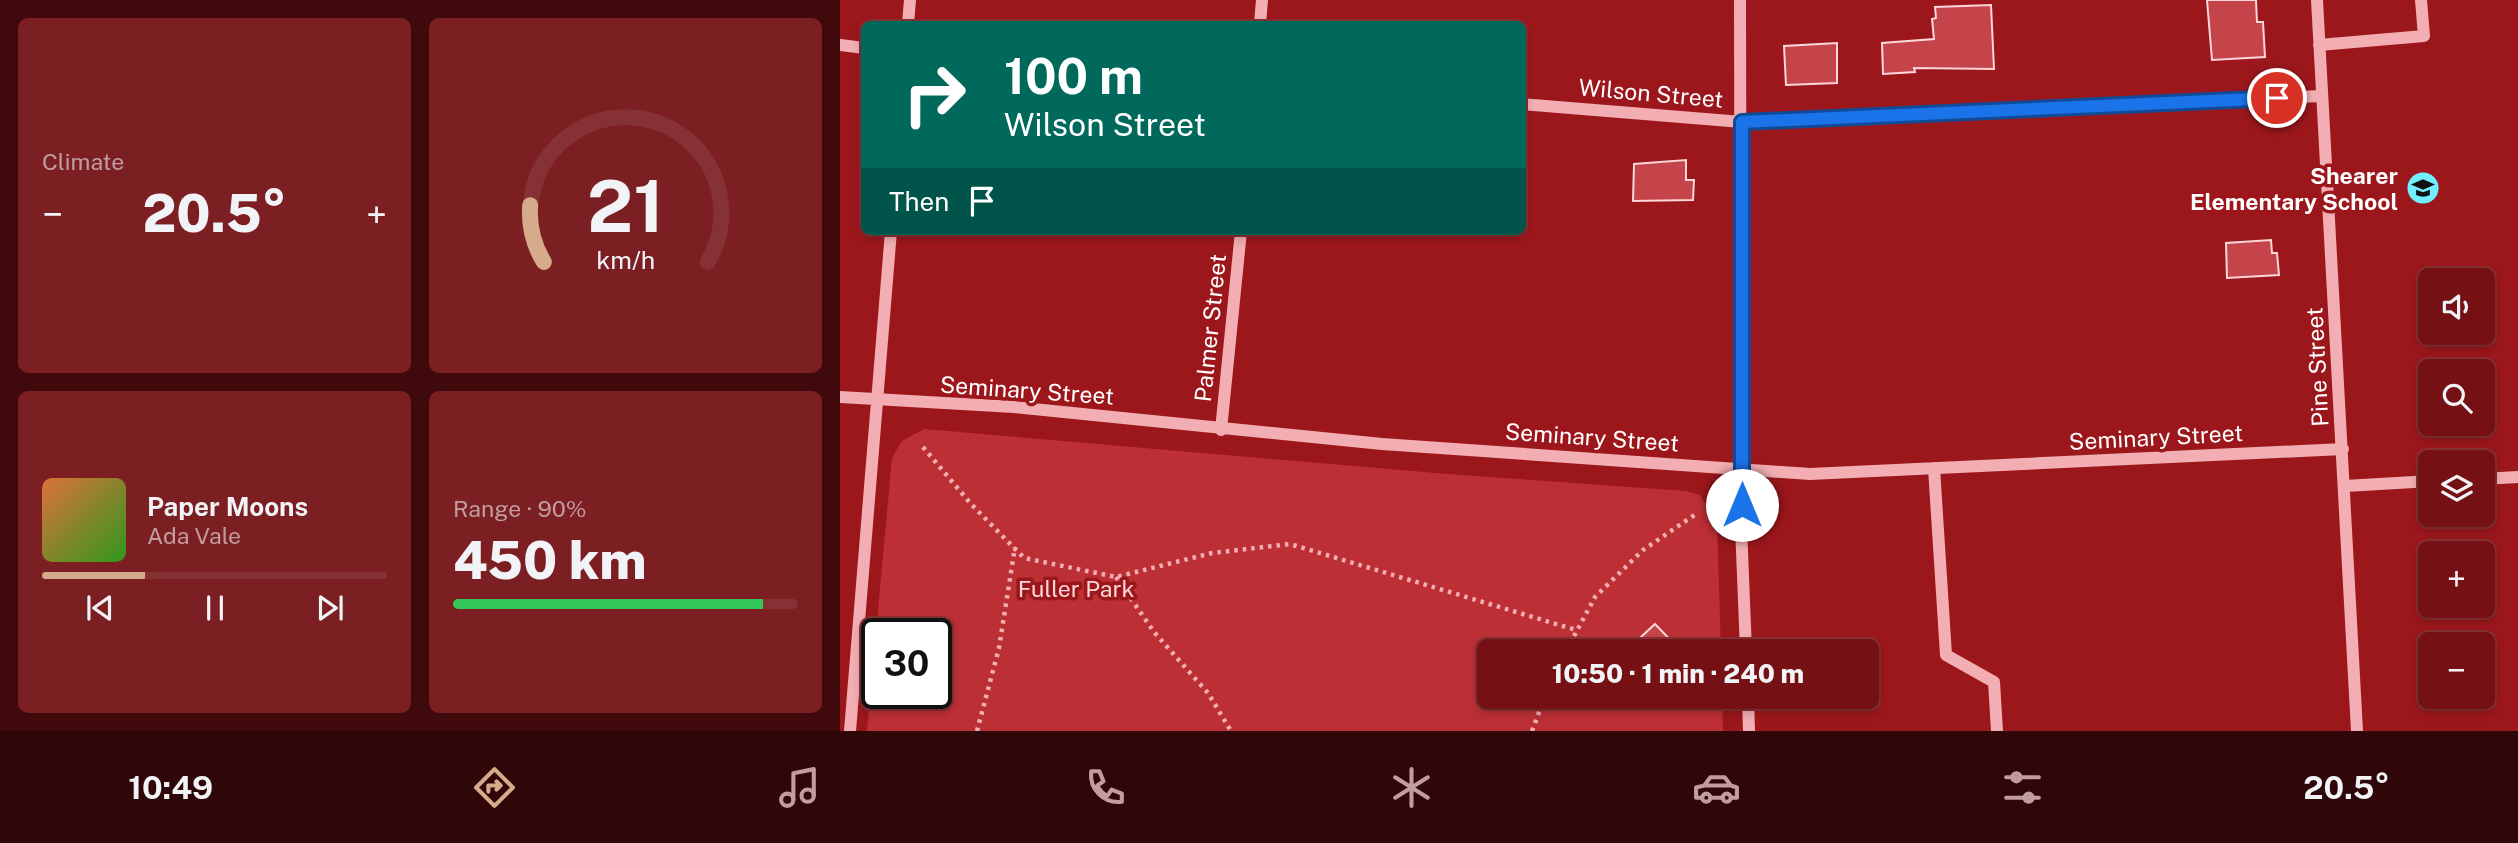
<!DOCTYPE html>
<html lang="en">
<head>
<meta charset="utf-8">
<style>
  :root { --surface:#751115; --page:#7c1f22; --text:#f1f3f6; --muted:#c29da0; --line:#863134; --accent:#d6ab8b }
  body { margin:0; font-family:"Public Sans",sans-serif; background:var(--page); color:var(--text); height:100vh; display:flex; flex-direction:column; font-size:26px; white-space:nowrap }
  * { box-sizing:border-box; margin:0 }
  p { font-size:23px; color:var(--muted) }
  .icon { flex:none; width:38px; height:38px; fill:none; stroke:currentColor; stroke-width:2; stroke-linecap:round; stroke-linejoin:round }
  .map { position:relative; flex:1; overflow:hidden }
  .side { display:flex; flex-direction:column; gap:18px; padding:18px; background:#40090c; width:840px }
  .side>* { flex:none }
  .hud { position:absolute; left:21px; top:21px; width:665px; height:214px; border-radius:10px; box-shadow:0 4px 10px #0003,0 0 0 2px var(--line); background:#00695c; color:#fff; overflow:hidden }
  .buttons { position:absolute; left:1578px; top:268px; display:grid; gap:14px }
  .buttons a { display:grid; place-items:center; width:77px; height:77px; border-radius:10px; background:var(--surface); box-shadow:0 4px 10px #0003,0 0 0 2px var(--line); font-size:35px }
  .speed { position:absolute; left:21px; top:618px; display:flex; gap:14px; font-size:35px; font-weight:700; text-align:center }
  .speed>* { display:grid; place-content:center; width:91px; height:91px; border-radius:50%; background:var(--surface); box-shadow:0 4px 10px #0003,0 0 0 2px var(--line); line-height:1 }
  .speed .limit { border:4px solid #111; border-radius:10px; background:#fff; color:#111 }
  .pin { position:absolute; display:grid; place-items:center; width:60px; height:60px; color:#fff; margin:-30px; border:4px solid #fff; border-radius:50%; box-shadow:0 2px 7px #0007 }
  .me { position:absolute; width:77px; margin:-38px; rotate:0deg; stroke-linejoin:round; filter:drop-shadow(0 0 5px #0008) }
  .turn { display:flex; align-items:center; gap:24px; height:147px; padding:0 28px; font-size:32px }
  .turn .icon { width:91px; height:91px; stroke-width:2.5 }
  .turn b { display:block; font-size:49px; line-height:60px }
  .then { display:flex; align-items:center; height:66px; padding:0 28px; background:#0003; gap:14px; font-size:26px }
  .big { font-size:52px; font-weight:800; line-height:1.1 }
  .side .widget { flex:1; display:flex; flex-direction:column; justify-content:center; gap:10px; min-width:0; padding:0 24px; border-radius:10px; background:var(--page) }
  .side .dial { align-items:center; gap:0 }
  .dial svg { height:182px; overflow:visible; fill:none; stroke:var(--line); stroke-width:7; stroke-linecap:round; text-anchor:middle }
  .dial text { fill:var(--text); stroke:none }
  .song { display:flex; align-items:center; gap:21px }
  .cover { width:84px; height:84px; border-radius:10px; background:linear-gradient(135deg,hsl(20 70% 55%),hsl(110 70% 35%)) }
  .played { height:7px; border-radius:4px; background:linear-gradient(90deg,var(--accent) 30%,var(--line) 30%) }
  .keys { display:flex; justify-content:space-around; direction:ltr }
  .heat { display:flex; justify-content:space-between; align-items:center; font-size:38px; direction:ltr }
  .charge { height:10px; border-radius:5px; background:linear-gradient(90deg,#34c759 90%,var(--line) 0) }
  .side .tiles { flex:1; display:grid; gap:18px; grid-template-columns:repeat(2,1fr) }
  .trip { position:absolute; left:637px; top:639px; width:402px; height:70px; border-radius:10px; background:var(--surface); box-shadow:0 4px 10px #0003,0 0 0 2px var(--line); font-weight:800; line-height:70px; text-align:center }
  .tabs { display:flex; height:112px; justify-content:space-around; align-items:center; background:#2f0708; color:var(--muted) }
  .tabs .icon { width:49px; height:49px }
  .tabs .selected { color:var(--accent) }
  .tabs b { font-size:32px; color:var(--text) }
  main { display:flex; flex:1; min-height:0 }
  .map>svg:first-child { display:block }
</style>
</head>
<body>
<main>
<section class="side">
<div class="tiles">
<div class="widget"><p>Climate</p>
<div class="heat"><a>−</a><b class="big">20.5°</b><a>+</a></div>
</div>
<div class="widget dial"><svg viewBox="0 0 100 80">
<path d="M14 69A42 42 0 1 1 86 69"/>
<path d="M14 69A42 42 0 0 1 8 44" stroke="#d6ab8b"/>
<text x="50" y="56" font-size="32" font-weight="700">21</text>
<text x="50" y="72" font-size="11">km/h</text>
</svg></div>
<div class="widget">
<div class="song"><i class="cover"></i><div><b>Paper Moons</b><p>Ada Vale</p></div></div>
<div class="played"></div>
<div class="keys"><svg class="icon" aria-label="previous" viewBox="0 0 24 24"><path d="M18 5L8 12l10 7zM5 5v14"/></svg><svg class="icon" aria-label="pause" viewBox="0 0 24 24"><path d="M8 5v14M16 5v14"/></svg><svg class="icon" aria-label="next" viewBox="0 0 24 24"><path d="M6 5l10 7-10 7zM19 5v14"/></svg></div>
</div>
<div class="widget"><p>Range · 90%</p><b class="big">450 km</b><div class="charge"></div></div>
</div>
</section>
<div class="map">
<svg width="1678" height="731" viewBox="0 0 1678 731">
  <rect width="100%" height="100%" fill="#9c171c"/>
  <path fill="#bc2f35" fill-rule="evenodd" d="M84,429L607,474L846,491L860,495L877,522L881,651H649V696L882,697L883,731H27L52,458L62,441ZM37,634H96V693H37Z"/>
  <path fill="#c5444a" stroke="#fcd6d8" stroke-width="2" d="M1367,0H1416L1417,22H1423L1425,57L1372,60Z
    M1151,5L1154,69L1074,68L1075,72L1043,74L1042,43L1094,39L1092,19L1096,18L1095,7Z
    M997,43V83L946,85L944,46Z
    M846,160V180H854L853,200L793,201L794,164Z
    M1431,240L1432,253H1437L1439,275L1387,278L1386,243Z
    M815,624L841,651H786Z"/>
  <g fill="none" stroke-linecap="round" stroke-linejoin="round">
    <path stroke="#f2aeb2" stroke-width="4.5" stroke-dasharray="3.5 5" stroke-linecap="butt" d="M83,447L131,504L184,558L276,577L372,553L450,544L736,630
      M276,577L314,632L368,693L391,731
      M726,651L755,597L803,550L856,514
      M137,731L159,648L175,547
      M692,731L705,696"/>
    <path stroke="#f2aeb2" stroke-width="12" d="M900,0L901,526L906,651
      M1477,0L1517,731
      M68,24L70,0
      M420,24L422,0
      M0,45L24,48
      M1479,45L1584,36L1581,0
      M682,104L902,122L1482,96
      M0,397L174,407L542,444L970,474L1503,449
      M381,430L401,231
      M1094,468L1106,655L1154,682L1157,731
      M1643,479L1678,477
      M1505,486L1591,481
      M908,696L909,731
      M10,731L51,231"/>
  </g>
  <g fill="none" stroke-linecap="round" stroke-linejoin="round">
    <defs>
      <path id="route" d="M902,505V122L1437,98"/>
    </defs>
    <use href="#route" stroke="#114b97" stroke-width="18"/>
    <use href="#route" stroke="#1a73e8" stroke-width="12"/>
  </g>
  <defs>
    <symbol id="school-disc" viewBox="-11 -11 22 22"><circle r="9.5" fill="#70efff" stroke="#9c171c"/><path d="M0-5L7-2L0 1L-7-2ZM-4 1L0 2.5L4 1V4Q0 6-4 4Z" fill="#111"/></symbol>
  </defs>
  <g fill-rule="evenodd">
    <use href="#school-disc" x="1564" y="169" width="38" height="38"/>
  </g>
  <g text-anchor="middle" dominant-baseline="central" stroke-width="7" stroke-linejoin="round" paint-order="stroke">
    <g font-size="23" fill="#fff" stroke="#9c171c">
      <text transform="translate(811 93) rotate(5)">Wilson Street</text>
      <text transform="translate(370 328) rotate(-84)">Palmer Street</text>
      <text transform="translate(1477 367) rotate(-93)">Pine Street</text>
      <text transform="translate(187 390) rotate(4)">Seminary Street</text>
      <text transform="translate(752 437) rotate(4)">Seminary Street</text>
      <text transform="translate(1316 437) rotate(-3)">Seminary Street</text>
    </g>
    <g font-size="23" font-weight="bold" fill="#fff" stroke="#9c171c" text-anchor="end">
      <text x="1558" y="175">Shearer<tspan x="1558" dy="26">Elementary School</tspan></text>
    </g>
    <g font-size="23" fill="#fcd6d8" stroke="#9c171c">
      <text x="236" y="588">Fuller Park</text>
    </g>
  </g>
</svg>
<div class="buttons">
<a><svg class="icon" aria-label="sound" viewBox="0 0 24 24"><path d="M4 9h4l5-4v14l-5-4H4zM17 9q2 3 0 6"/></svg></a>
<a><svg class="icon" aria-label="search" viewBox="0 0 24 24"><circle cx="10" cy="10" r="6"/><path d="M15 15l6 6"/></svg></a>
<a><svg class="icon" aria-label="layers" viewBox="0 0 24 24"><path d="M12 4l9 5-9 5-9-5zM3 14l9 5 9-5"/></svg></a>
<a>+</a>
<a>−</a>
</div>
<div class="speed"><div class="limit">30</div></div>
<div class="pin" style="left:1437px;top:98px;background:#d93025"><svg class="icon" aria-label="arrive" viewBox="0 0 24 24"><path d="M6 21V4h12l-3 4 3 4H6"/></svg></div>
<svg class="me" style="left:902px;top:505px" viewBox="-20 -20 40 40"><circle r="19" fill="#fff"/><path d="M0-13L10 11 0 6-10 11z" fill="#1a73e8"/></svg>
<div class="trip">10:50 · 1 min · 240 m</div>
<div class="hud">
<div class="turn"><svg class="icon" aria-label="right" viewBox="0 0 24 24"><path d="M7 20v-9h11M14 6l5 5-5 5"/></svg><div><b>100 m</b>Wilson Street</div></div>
<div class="then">Then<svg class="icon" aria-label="arrive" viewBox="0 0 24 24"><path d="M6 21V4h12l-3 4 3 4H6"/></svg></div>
</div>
</div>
</main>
<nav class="tabs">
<b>10:49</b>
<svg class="icon selected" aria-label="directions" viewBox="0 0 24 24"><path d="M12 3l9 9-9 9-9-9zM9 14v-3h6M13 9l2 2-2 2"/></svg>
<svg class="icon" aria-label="music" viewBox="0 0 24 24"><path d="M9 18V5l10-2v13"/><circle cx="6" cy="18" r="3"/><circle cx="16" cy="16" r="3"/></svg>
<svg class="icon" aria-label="phone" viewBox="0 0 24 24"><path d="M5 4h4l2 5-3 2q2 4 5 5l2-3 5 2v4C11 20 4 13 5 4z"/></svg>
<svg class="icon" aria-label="climate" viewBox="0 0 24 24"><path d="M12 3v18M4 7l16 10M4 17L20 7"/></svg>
<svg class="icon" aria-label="car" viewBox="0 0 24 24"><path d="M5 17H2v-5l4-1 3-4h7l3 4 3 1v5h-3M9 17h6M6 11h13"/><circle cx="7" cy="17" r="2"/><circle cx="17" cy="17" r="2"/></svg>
<svg class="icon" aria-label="filters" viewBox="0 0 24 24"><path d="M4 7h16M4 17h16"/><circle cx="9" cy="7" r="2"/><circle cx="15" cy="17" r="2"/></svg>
<b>20.5°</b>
</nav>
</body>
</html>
